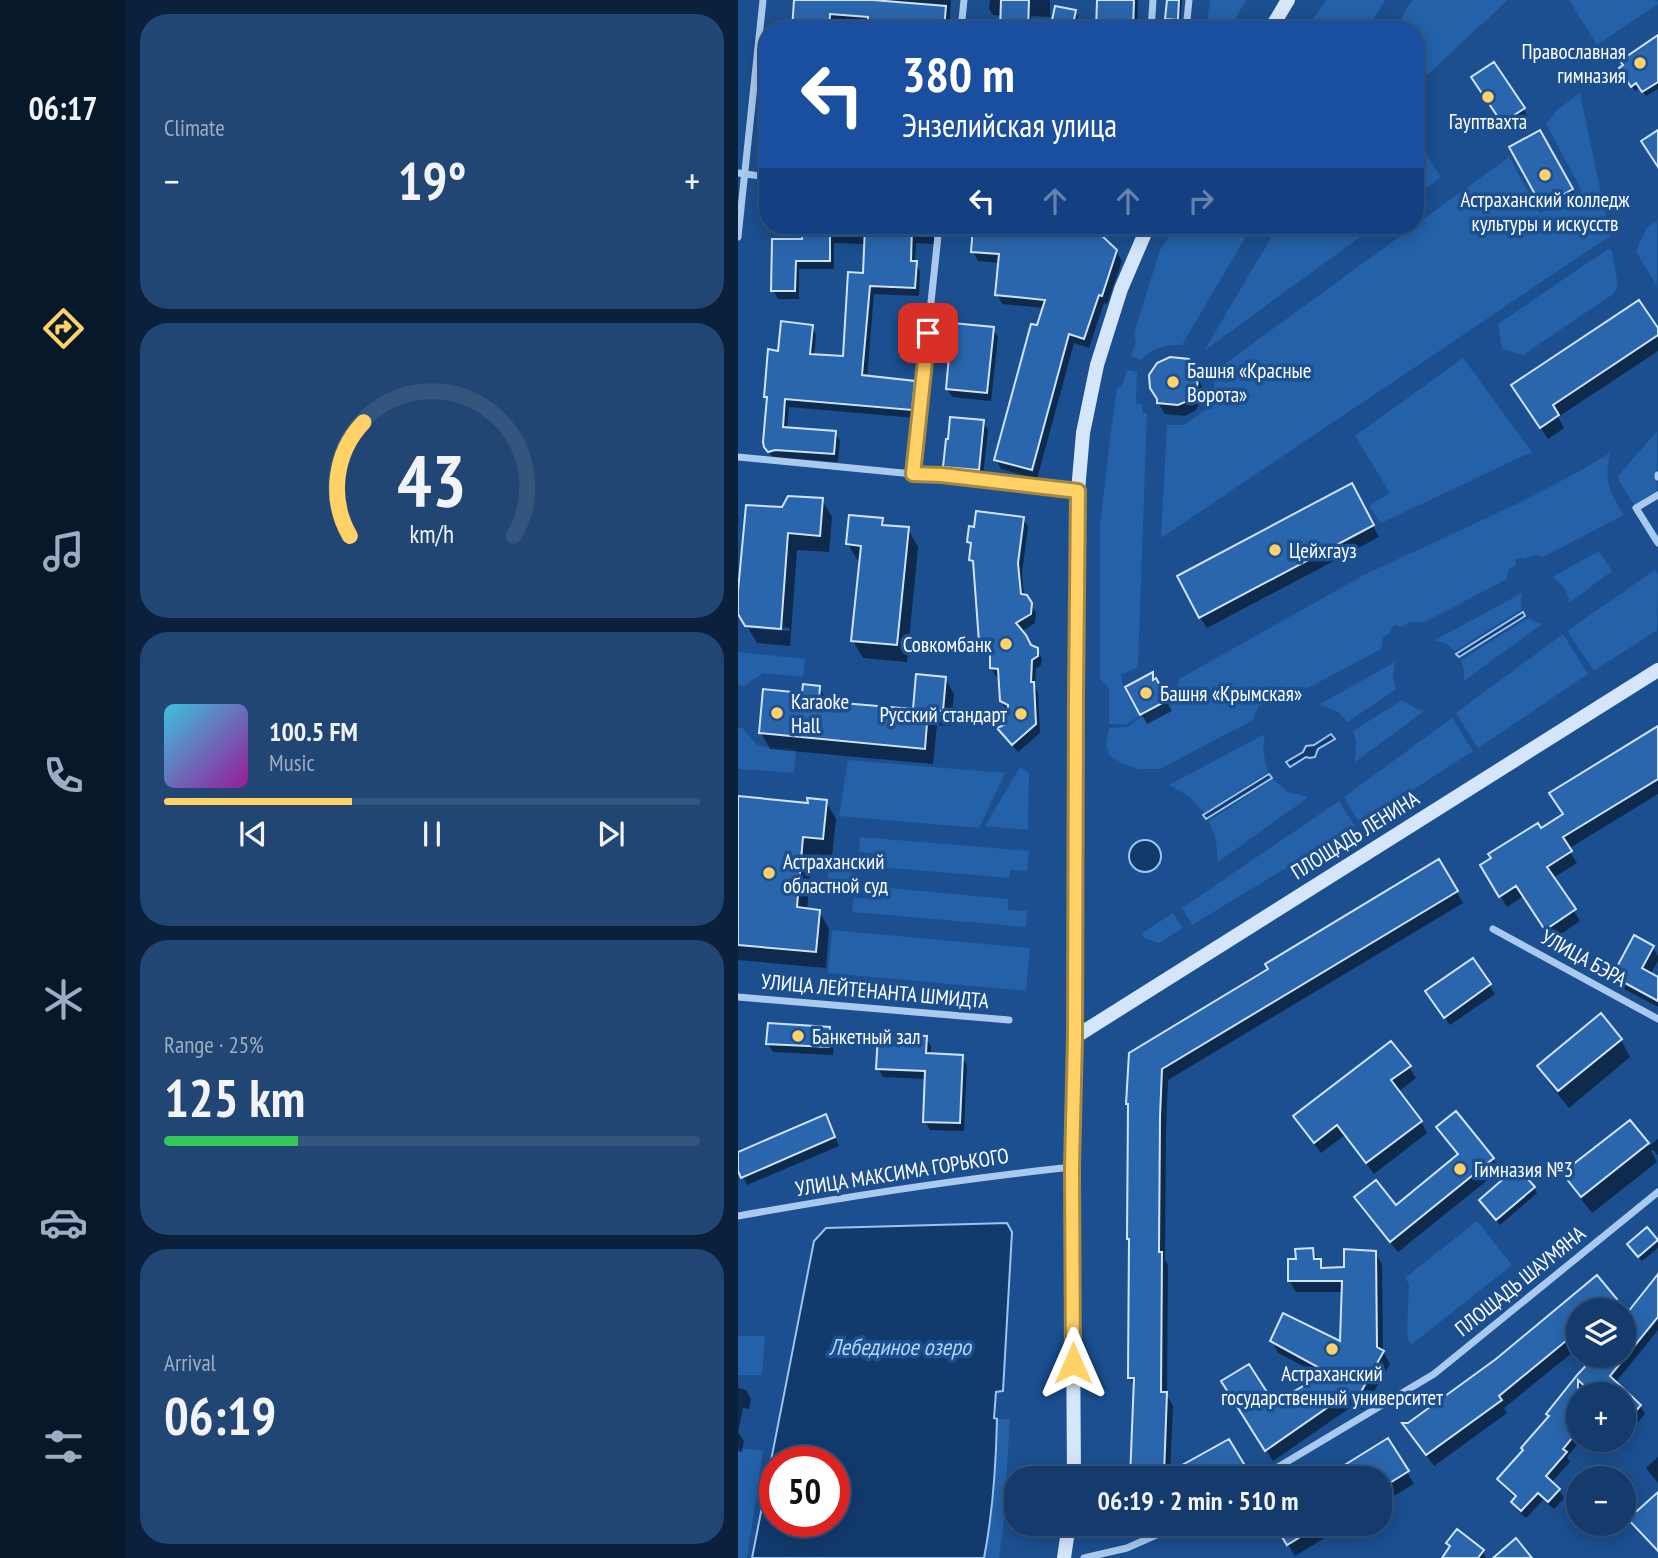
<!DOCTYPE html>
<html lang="en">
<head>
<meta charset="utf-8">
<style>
  :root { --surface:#143b6b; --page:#214673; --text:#f1f3f6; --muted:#9dadc1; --line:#33557e; --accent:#ffd166 }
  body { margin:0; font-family:"PT Sans Narrow",sans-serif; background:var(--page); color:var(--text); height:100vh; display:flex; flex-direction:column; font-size:26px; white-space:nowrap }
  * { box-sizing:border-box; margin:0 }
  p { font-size:23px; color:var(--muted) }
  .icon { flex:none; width:38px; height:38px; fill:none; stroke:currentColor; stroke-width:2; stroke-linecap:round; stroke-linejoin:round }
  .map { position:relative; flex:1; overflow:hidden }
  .sheet { display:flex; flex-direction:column; gap:14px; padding:14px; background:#0b203b; width:612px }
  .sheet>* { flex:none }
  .top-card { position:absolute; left:21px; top:21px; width:665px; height:214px; border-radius:28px; box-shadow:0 4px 18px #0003,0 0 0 2px var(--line); background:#1a4fa0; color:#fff; overflow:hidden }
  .controls { position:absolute; left:828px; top:1298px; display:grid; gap:14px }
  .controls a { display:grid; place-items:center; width:70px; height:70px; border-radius:50%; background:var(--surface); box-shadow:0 4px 18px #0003,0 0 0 2px var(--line); font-size:35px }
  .speed { position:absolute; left:21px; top:1446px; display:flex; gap:14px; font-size:35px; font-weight:700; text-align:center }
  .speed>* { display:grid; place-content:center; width:91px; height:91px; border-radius:50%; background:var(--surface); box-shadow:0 4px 18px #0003,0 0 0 2px var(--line); line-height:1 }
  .speed .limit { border:10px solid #d22; background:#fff; color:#111 }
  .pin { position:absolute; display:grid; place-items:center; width:60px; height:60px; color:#fff; margin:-30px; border-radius:14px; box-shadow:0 4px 10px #0006 }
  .me { position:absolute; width:77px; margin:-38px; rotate:0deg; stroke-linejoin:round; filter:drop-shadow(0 0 5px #0008) }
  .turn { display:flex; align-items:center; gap:24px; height:147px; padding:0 28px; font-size:32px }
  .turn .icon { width:91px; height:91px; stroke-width:2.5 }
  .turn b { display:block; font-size:49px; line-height:60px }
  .lanes { display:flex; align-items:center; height:66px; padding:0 28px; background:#0003; justify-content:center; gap:35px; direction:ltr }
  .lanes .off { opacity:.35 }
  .big { font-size:52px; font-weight:700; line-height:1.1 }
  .sheet .widget { flex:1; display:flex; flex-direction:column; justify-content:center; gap:10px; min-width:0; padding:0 24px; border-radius:28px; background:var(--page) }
  .sheet .dial { align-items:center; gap:0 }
  .dial svg { height:182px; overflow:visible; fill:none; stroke:var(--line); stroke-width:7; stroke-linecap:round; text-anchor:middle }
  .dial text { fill:var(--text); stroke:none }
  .song { display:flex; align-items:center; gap:21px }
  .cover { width:84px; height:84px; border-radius:10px; background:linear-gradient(135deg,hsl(190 70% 55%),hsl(300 70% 35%)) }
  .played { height:7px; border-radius:4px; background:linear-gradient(90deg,var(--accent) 35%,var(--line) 35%) }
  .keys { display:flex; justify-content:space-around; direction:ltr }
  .heat { display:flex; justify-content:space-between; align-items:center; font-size:38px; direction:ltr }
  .charge { height:10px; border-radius:5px; background:linear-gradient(90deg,#34c759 25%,var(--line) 0) }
  .trip { position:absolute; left:266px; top:1466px; width:388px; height:70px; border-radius:28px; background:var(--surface); box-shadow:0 4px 18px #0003,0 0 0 2px var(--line); font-weight:700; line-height:70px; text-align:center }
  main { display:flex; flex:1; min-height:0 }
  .tabs { display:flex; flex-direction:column; width:126px; justify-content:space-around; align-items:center; background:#08182b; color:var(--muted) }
  .tabs .icon { width:49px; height:49px }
  .tabs .on { color:var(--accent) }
  .tabs b { font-size:32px; color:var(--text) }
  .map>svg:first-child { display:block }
</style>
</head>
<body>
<main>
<nav class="tabs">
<b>06:17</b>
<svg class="icon on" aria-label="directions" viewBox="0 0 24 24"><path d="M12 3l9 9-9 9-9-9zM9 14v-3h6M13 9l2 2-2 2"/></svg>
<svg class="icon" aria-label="music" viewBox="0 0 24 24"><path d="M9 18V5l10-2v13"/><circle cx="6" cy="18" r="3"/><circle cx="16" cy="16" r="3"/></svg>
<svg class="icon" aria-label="phone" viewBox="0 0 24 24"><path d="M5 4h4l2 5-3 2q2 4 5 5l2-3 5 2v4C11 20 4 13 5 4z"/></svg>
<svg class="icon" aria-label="climate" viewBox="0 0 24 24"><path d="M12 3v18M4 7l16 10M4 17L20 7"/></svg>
<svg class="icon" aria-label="car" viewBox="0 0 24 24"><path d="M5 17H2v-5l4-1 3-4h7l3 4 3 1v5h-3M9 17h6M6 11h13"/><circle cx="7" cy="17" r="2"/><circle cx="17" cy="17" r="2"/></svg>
<svg class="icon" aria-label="filters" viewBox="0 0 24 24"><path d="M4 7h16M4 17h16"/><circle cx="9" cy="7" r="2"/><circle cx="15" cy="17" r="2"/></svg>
</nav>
<section class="sheet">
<div class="widget"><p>Climate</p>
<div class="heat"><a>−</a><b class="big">19°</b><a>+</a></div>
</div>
<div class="widget dial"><svg viewBox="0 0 100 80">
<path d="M14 69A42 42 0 1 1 86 69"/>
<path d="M14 69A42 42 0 0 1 20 19" stroke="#ffd166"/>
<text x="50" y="56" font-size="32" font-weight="700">43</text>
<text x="50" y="72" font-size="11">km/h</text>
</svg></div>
<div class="widget">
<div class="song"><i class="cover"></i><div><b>100.5 FM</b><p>Music</p></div></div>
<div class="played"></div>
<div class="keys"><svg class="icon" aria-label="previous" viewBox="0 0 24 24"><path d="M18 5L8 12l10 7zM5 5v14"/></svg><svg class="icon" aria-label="pause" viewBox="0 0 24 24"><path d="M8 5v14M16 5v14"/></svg><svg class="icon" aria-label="next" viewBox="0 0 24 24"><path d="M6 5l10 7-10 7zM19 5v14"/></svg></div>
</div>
<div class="widget"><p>Range · 25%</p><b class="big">125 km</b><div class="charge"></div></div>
<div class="widget"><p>Arrival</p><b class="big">06:19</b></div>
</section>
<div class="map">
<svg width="920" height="1558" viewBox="0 0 920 1558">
  <rect width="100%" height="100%" fill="#1b4f8f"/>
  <path fill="#2461a8" d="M472,0H508L491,30H468Z
    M588,0H647L629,30H568Z
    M674,0H770L677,86V30H656Z
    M831,0H919L920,4L859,45Z
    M842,93L872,236L423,538L429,425H446L469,409L481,368L771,157L802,213L844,191L808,124L820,109Z
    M677,138L703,177L677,196Z
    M919,221V287L898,251L909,227Z
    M438,226H514L444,345C427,345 415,347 403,360L393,356L398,342L396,333L422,250Z
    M540,226H637L466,351Z
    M870,249L874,251L880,286L874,295L785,355L764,349L760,324Z
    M725,358L794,452L643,523L631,506L652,493L617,436Z
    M389,370L399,372L398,403L404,405V413H409L400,667L383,675L385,686L401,716L389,724H371V689L362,678V524L376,407L379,388L384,385Z
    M919,431V495L898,508L879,477Z
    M872,453C866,481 871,492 886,515L805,557L795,555L786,559L782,558L778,559V565L770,570L769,579L687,622H673L663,627L658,625L654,627L652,633L645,638L643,649L570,688L558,687L546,692L539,690L531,694L530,701L520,707L515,720L422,769H400L385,764L371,755L368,744L371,728L389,727L400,719L436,700L441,679L626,575L785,501L847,468Z
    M861,551L874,571L831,603C830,590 825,584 814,577Z
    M917,570L920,574L919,630L856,671L829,631Z
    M784,593L783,601L784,609L717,651L708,644L697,640Z
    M790,618L797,622L804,624L726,681V670L723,660Z
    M825,634L850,674L740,748L718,713Z
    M0,652L67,659L65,677L25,673L6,686L0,685Z
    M657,662L655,677L658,689L610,722L601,713L582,704Z
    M664,700L679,709L686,711L617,762L618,741L615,731Z
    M714,718L735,751L622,824L606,797Z
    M0,728H4L20,746L58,749L56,773L0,769Z
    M527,734L525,751L530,772L466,813L452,797L431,785Z
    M110,760L267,773L241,828L101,816Z
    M282,767L291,773L290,830L247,826Z
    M535,779L550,792L571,797L480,862L478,840L471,821Z
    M601,801L617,826L454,925L444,908Z
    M122,837L291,851L289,871L272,870L271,878L141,867L142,854L121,852Z
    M90 877a12 12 0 1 1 24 0a12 12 0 1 1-24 0Z
    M139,887L270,899V910L289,911L288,927L114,912L116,898L137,899Z
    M435,913L445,928L421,943L406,938L404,933Z
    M94,930L292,948L288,991L90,973Z
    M739,1221L774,1265L673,1345L670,1339L669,1332L671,1284L667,1278Z
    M0,1336H27L24,1375H0Z
    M259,1419H272L266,1519L261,1558H246C256,1513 258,1466 259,1419Z
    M0,1448L25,1451L9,1558H0Z"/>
  <path fill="#123a6d" stroke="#9cc4f0" stroke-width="2" fill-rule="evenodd" d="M785,612L787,616L721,657L718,654Z
    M593,734L597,739L580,749L577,757L572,758L568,757L552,767L548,762L565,752L568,746L576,745Z
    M531,774L534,778L468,819L465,815Z
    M391 856a16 16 0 1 1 32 0a16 16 0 1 1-32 0Z
    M269,1223L274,1232L265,1391L258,1392L256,1418L259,1419C258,1466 255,1512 246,1558H14L76,1241L88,1228ZM96,1461V1521H37V1461Z"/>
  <path fill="#0007" d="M58,0H213L211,30H131V26L96,23L95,30H56Z
    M252,0H312V17L293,16V30H264V16L255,15L251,9Z
    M361,0H411H400L399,30H360Z
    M430,0H444L442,25L432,24L429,19Z
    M337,12L340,17L337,30H314Z
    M920,37V89L908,96L902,88L897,91L886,74Z
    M741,86L785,109L790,117L770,131Z
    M802,133L837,195L808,211L774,148Z
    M66,226H197L196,244L178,243L177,262L182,271L181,296L136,294L129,378L176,383L181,391L178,418L51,407L49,429L97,433L102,441L100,462L42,458L36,460L27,446L30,400L28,397L42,353L74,326L78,335L76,356L106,358L127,275L128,244L96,243V269H61V299H40L35,290L65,241Z
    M237,226H306L309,231L378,251L384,261L369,304L366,303L351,348L336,343L299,479L263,469L258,459L306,308L264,304L259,294L262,263L240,261L235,251Z
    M255,329L260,337L253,401L214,397L209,388Z
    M920,331V351L820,417L826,428L810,439L782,397Z
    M450,360L465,388L464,400L458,410L447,416L427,414L420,403Z
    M245,422L250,430L245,477L211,474L207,467Z
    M613,486L641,537L469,628L462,617Z
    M84,500L94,517L91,552L59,550L52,646L19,643L10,628L51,631L52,628L8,625L0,611L45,509Z
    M285,518L290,527L284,573L286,597H288L298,613L297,623L283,632L293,647L299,650L304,659L303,665L298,669L297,687L300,693L302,733L280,752L266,736L261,729L270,725L271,711L268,710L263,701L262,677H258L253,668L254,655L248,651L242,641L237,567L233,560L234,549L230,542Z
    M144,520L149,527L170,529L180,547L169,662L125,658L115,641L123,562L120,561L110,544Z
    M415,674L434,711L409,724L389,687Z
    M207,678L216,694L213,726L199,725L195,764L32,749L23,733L65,695L81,687L90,703L176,711Z
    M920,728V794L830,849L839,863L815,878L842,921L814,940L786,896L769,907L744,866L827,815Z
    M0,798L72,805L88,802L98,819L94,856L74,854L69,910L81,911L91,929L88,968L0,960Z
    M700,861L725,903L430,1080L428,1130L427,1260L430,1265L429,1395L435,1406L432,1473L490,1441L513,1479H393L397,1387L392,1378L393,1242L390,1239L392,1107L390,1104L392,1054L532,969Z
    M915,948L920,956V961L912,975L920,979V1007L882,987L876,976Z
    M734,960L757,994L712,1025L694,1000Z
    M91,1028L96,1037L95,1055L35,1052L30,1044Z
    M188,1038L193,1046V1055L224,1057L229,1065L226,1131L192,1130L187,1121L189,1079L145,1077L140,1068Z
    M883,1040L892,1057L831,1108L811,1083L801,1066Z
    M671,1067L678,1078L660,1092L683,1122L689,1133L636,1174L607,1135L583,1153L564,1128L557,1116Z
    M718,1113L755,1159L762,1170L660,1252L625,1209L618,1198L657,1207L721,1156L707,1139L700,1127Z
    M892,1122L911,1146L920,1139V1155L915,1150L913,1151L919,1162L854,1213L837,1191L827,1173Z
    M92,1125L101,1146L9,1185L0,1167V1154Z
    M796,1188L799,1193L762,1225L746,1206Z
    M916,1238L920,1243V1248L904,1261L894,1250Z
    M574,1250L587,1270L608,1269L637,1253L644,1264L645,1351L652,1364L625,1410L616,1405L535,1461L486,1381L535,1405L585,1376L540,1353L534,1341L604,1343L606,1292H558L551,1280L559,1261Z
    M859,1277L877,1300L884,1311H840V1348L766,1408L769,1413L696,1466L673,1435L671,1425L759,1360Z
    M920,1277V1330L877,1383L902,1406L907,1414L892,1430L886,1424V1395H840V1440H843L829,1457L832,1462L813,1483L821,1490L826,1498L816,1509L805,1500L788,1518L779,1510L775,1502L778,1499L766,1487L761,1479L812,1418L838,1379L886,1356V1319Z
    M0,1388L8,1390L13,1399L11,1409L5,1408L0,1432L6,1441L4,1452L0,1451Z
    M650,1440L676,1484L649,1500L642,1491V1479Z
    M920,1457V1483L908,1468Z
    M858,1472L865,1479H851Z
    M920,1495V1551L886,1516V1500L899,1514Z
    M538,1524H588L579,1529L585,1539L557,1556Z
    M745,1552L748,1558H706Z"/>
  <path fill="#2a66ad" stroke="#cfe3fa" stroke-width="2" d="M56,0H135L208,6L206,30H129L130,17L92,14L91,30H54Z
    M263,0H291L290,30H262Z
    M359,0H396L395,30H358Z
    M429,0H441L440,20L427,19Z
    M317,6L338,10L334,30H312Z
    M920,35V82L904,92L898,83L893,87L881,68L885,65L882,61Z
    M756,62L787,108L764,123L733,77Z
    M802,130L835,189L804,207L771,147Z
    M920,130V167L903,141Z
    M127,226H174L173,261H179L177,288L132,286L124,375L177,381L174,410L47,399L45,427L98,431L96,454L37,450L30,452L26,447L25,442L29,397H26L30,349L40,351L43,321L75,325L72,354L105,356L110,272L125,273Z
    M235,226H307L306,229L360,232L379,250L364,296L361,295L346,339L331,334L294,470L256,460L293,324L299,325L307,300L257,295L261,254L233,252Z
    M64,234H92V261H58L57,291H33L34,239H64Z
    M901,300L920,328V335L815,405L821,415L802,428L773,385Z
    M214,323L256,327L249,393L208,389Z
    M432,357L451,359L460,375L459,389L452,400L440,405L419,403V399L412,388L411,375L419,363Z
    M212,417L246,420L241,470L205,467L208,439H210Z
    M614,483L636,525L461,618L439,576Z
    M50,496L85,498L82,536L50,533L43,629L7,626L0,614V591L8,505L44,507Z
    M238,511L286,517L280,563L283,594L289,595L294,603L293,614L278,623L288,635L293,645L300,648V656L294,660L293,682H296L298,724L274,745L259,728L268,724L270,705L262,701L260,669L252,668V650L241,642L235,561L231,560L233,543L229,542L231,526L236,527Z
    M111,515L145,518L144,525L171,527L159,645L113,641L123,546L108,544Z
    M415,672V680L418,678L430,700L402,715L387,687Z
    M178,674L208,677L205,711L190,710L187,749L21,733L25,689L64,693L65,684L82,686L81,701L175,709Z
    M920,726V779L825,837L834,851L809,867L838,909L807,930L778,886L761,897L742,865L753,858L750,854L800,823L803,828L825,814L811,793Z
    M0,796L70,803L69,798L89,800L85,839L65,837L59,907L82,910L78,952L0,945Z
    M701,859L720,891L424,1069L422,1117L421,1252H424L423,1392H429L426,1475L491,1439L509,1469L492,1479H392L396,1378H390L391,1239H389L390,1104H388L391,1053L530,969L527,964Z
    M896,935L916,946L904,968L920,977V1001L874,976Z
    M735,958L753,984L706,1018L687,991Z
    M863,1013L884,1039L820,1091L799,1066Z
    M30,1023L92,1027L91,1047L28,1044Z
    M140,1034L189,1036L188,1053L225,1055L222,1123L185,1122L187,1071L138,1069Z
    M653,1041L673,1066L653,1080L684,1121L628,1163L599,1125L576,1143L555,1116Z
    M718,1111L756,1158L652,1242L616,1197L638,1180L658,1205L720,1154L698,1127Z
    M88,1114L97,1137L3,1178L0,1171V1152Z
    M892,1120L911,1143L843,1197L824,1173Z
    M779,1167L797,1187L758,1220L741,1200Z
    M909,1227L920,1240L900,1257L889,1244Z
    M575,1248L576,1259H583V1268L606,1267V1249L638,1251L639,1347L646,1351L619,1399L609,1394L527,1451L483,1381L511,1364L536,1403L589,1372L532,1341L545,1313L602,1341L604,1281H550V1259H558L557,1249Z
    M920,1274V1317L872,1376L903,1405L886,1425V1395H856L840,1380V1431L825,1449L829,1452L808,1476L822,1489L810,1502L800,1493L783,1511L773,1502L778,1496L759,1479L785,1450L783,1448L811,1416L808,1414L840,1374L857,1356H886V1317Z
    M859,1275L879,1299L864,1311H840V1331L761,1396L764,1400L688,1455L664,1423H670L758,1359Z
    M650,1438L671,1471L642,1489V1479H584Z
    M920,1492V1551L886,1515V1497L899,1511Z
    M536,1524H583L549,1545Z
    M719,1529L746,1550L740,1558H704L712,1546L708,1543Z
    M778,1538L794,1558H755Z"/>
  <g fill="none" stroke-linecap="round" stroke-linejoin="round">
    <path stroke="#a9c9ee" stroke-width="7" d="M223,30L226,0
      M413,30L415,0
      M448,30L451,0
      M0,173L30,177
      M0,237L25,0
      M0,457L175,474L204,475L340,491
      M175,474L201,226
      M920,475V477
      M920,495L898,508L920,543
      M755,929L920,1019
      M0,997L271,1020
      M0,1216C111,1196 222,1179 334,1167
      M520,1479L696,1374L920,1192
      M346,1558L389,1548L443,1524"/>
    <path stroke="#d6e6fa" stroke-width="14" d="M532,30L550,0
      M337,1037L920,670
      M336,1479L334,1167L337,1037L338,695L340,491L345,433L359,365L383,289L410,226
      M326,1558L331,1524"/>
  </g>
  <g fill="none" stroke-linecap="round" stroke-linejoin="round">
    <defs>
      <path id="route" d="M190,333L175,474L204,475L340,491L338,695L337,1037L334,1167L335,1363"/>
    </defs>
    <use href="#route" stroke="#a68842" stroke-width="18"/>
    <use href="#route" stroke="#ffd166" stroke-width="12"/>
  </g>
  <g fill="#ffd166" stroke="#1b4f8f" stroke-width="2.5">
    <circle cx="902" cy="63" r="7"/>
    <circle cx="750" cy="97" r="7"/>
    <circle cx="807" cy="175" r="7"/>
    <circle cx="435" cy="382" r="7"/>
    <circle cx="537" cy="550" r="7"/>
    <circle cx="268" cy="644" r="7"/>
    <circle cx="408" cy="693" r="7"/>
    <circle cx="39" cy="713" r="7"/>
    <circle cx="283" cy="714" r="7"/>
    <circle cx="31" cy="873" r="7"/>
    <circle cx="60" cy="1036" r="7"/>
    <circle cx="722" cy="1169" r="7"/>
    <circle cx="594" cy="1349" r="7"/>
  </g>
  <g text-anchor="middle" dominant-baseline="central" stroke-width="7" stroke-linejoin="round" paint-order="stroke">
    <g font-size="21" fill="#fff" stroke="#1b4f8f" text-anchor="start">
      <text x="888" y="51" text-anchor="end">Православная<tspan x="888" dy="24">гимназия</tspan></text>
      <text x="750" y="121" text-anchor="middle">Гауптвахта</text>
      <text x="807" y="199" text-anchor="middle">Астраханский колледж<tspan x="807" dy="24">культуры и искусств</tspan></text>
      <text x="449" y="370">Башня «Красные<tspan x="449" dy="24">Ворота»</tspan></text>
      <text x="551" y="550">Цейхгауз</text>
      <text x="254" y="644" text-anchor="end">Совкомбанк</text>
      <text x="422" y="693">Башня «Крымская»</text>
      <text x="53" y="701">Karaoke<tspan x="53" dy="24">Hall</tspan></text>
      <text x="269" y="714" text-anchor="end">Русский стандарт</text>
      <text x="45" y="861">Астраханский<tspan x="45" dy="24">областной суд</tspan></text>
      <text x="74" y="1036">Банкетный зал</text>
      <text x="736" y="1169">Гимназия №3</text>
      <text x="594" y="1373" text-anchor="middle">Астраханский<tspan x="594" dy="24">государственный университет</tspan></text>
    </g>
    <g font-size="21" fill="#fff" stroke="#1b4f8f">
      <text transform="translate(617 835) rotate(-32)">ПЛОЩАДЬ ЛЕНИНА</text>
      <text transform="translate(846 958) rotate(29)">УЛИЦА БЭРА</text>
      <text transform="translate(137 991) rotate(5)">УЛИЦА ЛЕЙТЕНАНТА ШМИДТА</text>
      <text transform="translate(164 1172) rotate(-9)">УЛИЦА МАКСИМА ГОРЬКОГО</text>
      <text transform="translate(782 1281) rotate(-39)">ПЛОЩАДЬ ШАУМЯНА</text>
    </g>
    <g font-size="23" font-style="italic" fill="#b5d3f5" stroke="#1b4f8f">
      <text x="162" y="1346">Лебединое озеро</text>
    </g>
  </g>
</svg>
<div class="controls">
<a><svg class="icon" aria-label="layers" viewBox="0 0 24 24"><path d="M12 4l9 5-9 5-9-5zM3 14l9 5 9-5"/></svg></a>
<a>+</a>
<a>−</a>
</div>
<div class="speed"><div class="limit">50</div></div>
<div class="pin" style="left:190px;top:333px;background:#d93025"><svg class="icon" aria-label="arrive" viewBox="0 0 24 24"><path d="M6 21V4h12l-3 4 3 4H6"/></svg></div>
<svg class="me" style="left:335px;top:1363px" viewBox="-20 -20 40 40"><path d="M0-17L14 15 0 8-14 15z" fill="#ffd166" stroke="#fff" stroke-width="4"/></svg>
<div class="trip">06:19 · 2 min · 510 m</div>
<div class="top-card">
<div class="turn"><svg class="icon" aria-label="left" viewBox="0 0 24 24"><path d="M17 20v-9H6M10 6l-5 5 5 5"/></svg><div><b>380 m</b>Энзелийская улица</div></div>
<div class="lanes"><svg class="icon" aria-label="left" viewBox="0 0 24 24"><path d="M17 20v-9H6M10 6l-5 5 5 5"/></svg><svg class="icon off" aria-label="ahead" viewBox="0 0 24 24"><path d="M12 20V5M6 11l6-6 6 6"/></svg><svg class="icon off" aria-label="ahead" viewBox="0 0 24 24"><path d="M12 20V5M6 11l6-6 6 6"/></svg><svg class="icon off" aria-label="right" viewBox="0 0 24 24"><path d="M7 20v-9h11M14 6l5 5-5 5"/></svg></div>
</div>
</div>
</main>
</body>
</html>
